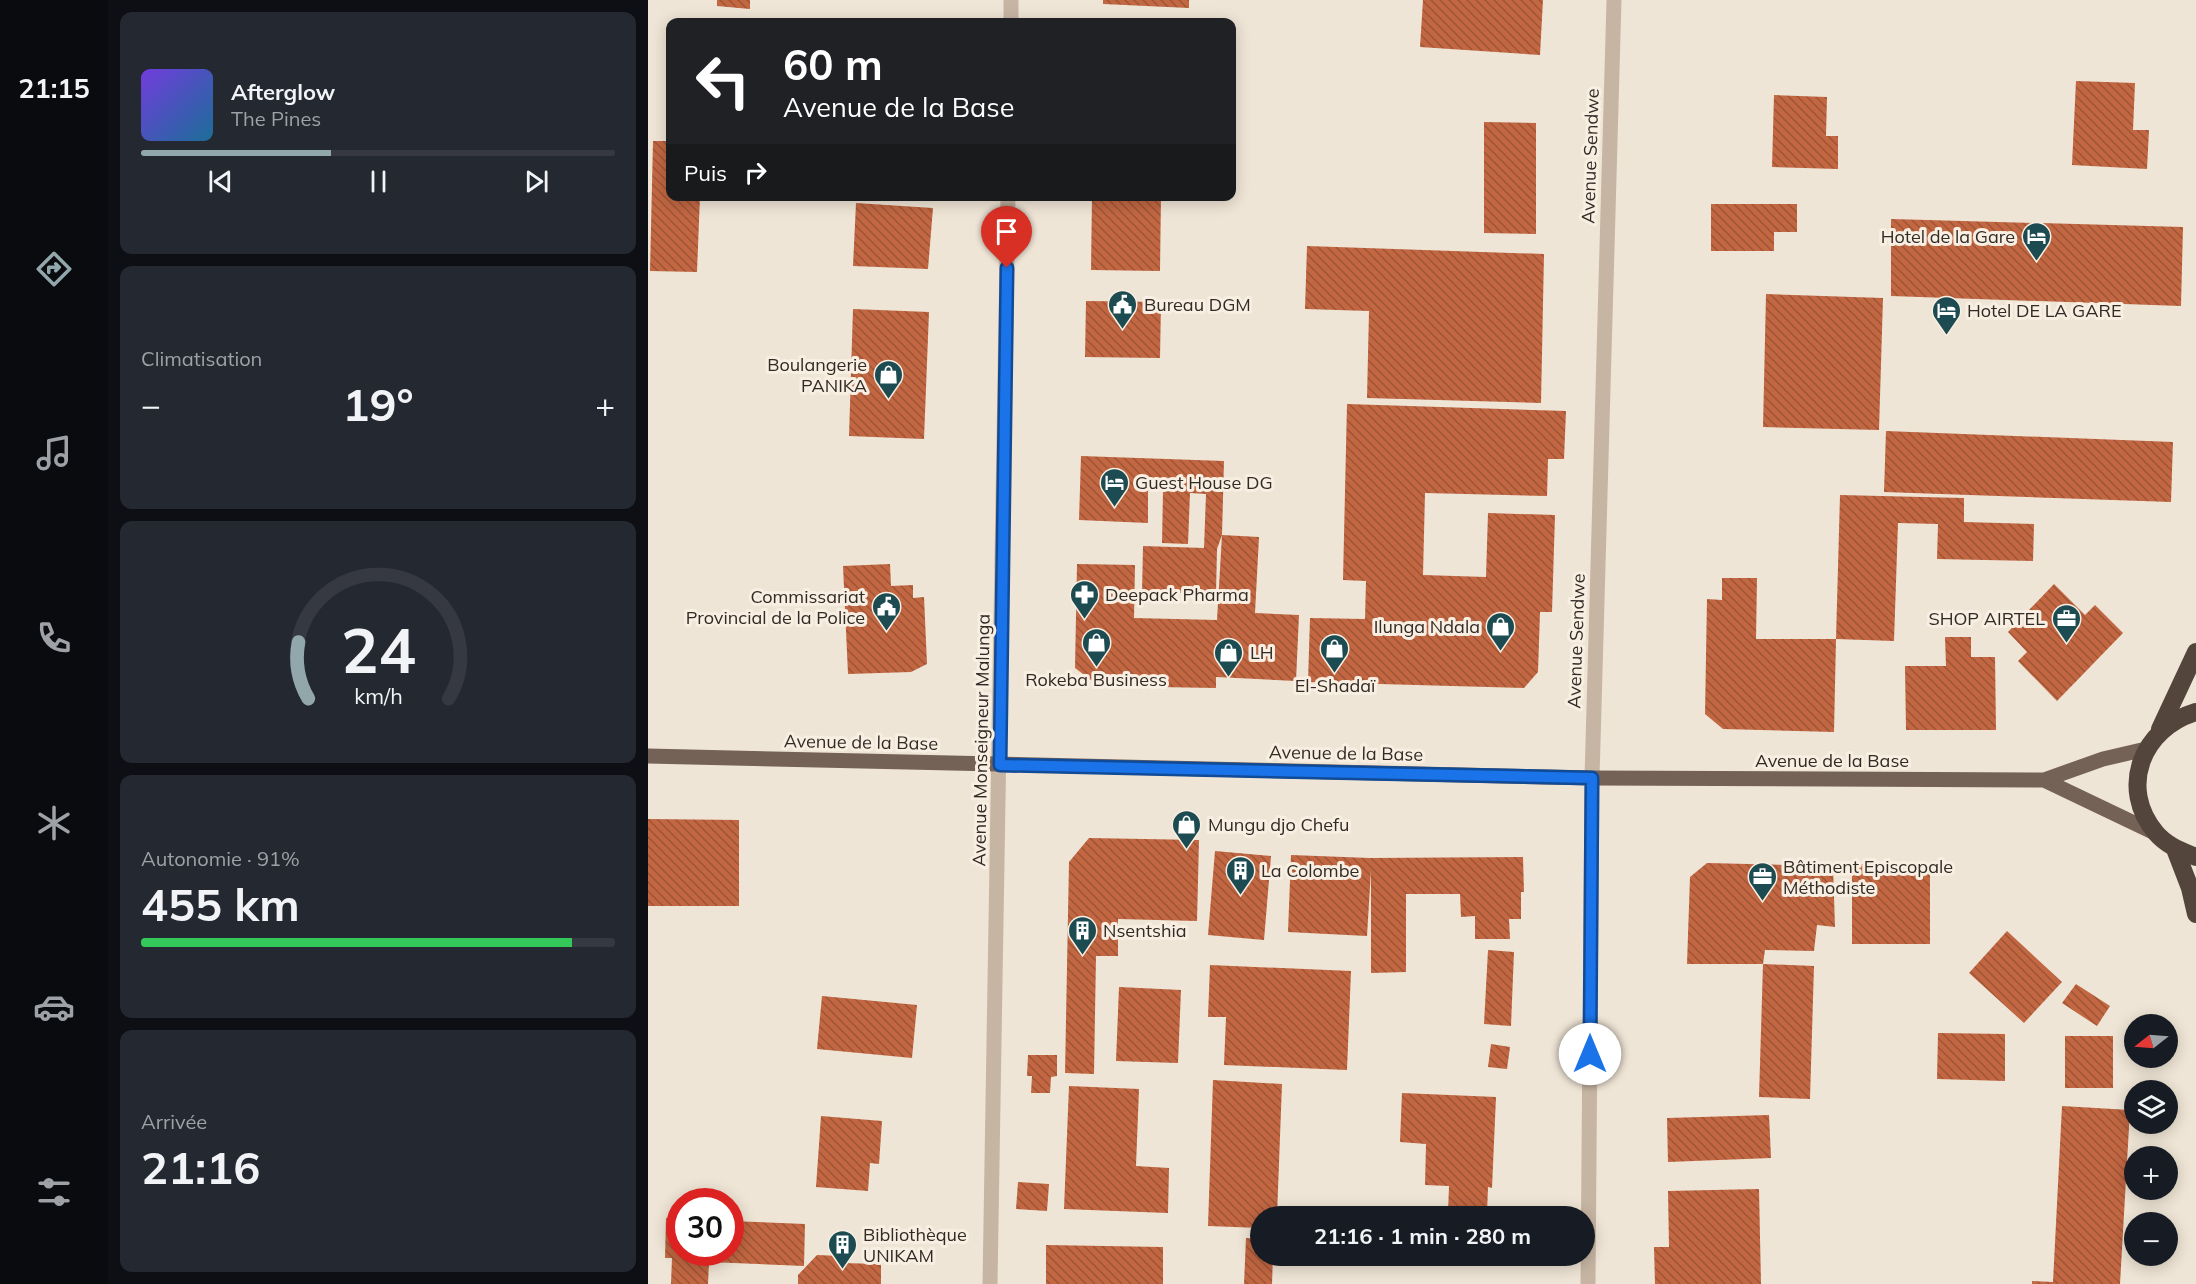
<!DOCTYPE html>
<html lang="fr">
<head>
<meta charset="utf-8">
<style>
  :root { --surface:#171b24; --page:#242831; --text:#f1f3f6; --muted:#9ea1a6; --line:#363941; --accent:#91a7ac }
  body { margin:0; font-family:Mulish,sans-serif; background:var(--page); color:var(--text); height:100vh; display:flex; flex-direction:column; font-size:22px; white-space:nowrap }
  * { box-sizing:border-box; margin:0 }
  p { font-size:20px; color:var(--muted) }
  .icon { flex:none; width:33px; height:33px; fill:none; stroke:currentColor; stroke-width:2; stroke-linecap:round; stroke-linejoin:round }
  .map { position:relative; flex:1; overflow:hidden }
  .details { display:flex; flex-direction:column; gap:12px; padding:12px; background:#0d0f14; width:540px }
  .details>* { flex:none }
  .banner { position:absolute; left:18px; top:18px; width:570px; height:183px; border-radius:12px; box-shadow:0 3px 15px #0003; background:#202124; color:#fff; overflow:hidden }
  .needle { width:39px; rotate:253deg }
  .tools { position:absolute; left:1476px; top:1014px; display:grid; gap:12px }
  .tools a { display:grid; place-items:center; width:54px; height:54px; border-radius:50%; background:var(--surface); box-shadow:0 3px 15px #0003; font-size:30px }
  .speed { position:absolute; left:18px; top:1188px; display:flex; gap:12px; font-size:30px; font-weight:700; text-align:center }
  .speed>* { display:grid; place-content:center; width:78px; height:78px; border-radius:50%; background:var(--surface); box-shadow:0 3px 15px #0003; line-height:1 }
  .speed .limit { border:9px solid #d22; background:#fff; color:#111 }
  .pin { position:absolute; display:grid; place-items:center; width:51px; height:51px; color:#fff; margin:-62px -26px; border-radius:50% 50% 50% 0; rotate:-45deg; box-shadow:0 0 6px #0007 }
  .pin .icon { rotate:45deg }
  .me { position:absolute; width:66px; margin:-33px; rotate:0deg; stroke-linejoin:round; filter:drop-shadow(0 0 4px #0008) }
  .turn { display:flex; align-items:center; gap:21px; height:126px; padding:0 18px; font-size:27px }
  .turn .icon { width:78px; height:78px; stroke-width:2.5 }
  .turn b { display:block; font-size:42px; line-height:51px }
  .then { display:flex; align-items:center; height:57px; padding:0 18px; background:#0003; gap:12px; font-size:22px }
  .big { font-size:45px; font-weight:700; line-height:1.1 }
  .details .widget { flex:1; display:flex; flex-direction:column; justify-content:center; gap:9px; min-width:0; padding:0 21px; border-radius:12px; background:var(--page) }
  .details .dial { align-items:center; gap:0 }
  .dial svg { height:156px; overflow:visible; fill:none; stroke:var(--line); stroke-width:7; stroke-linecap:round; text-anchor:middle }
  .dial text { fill:var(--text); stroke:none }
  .song { display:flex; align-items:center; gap:18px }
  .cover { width:72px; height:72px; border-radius:9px; background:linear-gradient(135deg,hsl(260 70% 55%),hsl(200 70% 35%)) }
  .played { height:6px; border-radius:3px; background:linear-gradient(90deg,var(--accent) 40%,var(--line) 40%) }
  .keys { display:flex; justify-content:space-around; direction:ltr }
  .heat { display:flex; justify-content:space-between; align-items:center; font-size:33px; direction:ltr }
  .charge { height:9px; border-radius:4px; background:linear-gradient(90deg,#34c759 91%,var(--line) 0) }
  .trip { position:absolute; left:602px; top:1206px; width:345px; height:60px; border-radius:30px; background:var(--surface); box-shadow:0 3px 15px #0003; font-weight:700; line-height:60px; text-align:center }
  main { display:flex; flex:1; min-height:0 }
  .menu { display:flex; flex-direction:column; width:108px; justify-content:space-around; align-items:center; background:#090b0e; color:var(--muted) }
  .menu .icon { width:42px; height:42px }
  .menu .current { color:var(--accent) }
  .menu b { font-size:27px; color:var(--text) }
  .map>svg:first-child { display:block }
</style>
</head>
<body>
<main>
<nav class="menu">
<b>21:15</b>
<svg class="icon current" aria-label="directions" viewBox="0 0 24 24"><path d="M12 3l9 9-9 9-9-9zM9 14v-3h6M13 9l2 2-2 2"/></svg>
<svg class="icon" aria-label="music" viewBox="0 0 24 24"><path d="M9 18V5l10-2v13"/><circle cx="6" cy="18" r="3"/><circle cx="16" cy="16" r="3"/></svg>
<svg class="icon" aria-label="phone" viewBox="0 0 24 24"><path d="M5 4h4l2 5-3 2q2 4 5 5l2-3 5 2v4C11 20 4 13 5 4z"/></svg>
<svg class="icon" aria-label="climate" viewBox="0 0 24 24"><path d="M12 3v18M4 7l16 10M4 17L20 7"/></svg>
<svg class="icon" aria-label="car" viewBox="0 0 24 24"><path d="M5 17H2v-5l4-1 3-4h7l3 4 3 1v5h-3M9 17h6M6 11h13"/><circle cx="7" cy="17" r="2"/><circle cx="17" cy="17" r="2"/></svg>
<svg class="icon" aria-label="filters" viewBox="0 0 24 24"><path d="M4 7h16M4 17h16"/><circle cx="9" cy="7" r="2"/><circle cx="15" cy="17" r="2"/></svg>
</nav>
<section class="details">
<div class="widget">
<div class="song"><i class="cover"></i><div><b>Afterglow</b><p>The Pines</p></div></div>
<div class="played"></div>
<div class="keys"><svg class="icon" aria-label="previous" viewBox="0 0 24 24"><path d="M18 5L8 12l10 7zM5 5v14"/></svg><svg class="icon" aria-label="pause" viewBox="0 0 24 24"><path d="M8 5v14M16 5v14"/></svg><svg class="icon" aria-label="next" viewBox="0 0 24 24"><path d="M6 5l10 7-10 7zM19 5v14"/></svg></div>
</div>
<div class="widget"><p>Climatisation</p>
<div class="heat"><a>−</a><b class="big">19°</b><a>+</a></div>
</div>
<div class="widget dial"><svg viewBox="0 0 100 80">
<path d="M14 69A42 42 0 1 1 86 69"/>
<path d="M14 69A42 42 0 0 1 9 40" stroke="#91a7ac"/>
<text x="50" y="56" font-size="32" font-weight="700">24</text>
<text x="50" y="72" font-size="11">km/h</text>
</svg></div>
<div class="widget"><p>Autonomie · 91%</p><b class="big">455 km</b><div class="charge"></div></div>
<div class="widget"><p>Arrivée</p><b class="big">21:16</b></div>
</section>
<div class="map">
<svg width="1548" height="1284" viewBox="0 0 1548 1284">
  <defs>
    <pattern id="building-back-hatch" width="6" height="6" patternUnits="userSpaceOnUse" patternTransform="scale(1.5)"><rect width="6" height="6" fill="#c26742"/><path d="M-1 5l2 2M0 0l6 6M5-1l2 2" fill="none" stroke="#9e5537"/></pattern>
  </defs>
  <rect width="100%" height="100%" fill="#efe5d6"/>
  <path fill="url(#building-back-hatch)" d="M69,0H102V9L69,6Z
    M455,0H541V8L455,4Z
    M775,0H895L892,55L772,47Z
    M1428,81L1487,83L1485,130H1501L1499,169L1424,165Z
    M1126,95L1179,97L1178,136H1190V169L1124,167Z
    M836,122L888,123V234L836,233Z
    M5,141H22V196H52L49,272L2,271Z
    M444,196H513L512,271L443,270Z
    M208,203L285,208L280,269L205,266Z
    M1063,204H1149V232H1126V251H1063Z
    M1243,219L1535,227L1533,306L1243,296Z
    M659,246L896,254L893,403L719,398L721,311L657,309Z
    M1118,294L1235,298L1231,430L1115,427Z
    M438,301L513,302L512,358L437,357Z
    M205,309L281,312L276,439L201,436Z
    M699,404L918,411L916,459H900L899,496L777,493L775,575L838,577L840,513L907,515L904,612H892L890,672L876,688L660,682L662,618L717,619L718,581L695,580Z
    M1238,431L1525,442L1523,502L1236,492Z
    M433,456L576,461L574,535L569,549L568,594L494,592L495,546L556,548L558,494L542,493L540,544L514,543L515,491H500V523L431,520Z
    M1192,495L1316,498V522L1386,524L1385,561L1289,559L1290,524L1250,523L1246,641L1188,639L1186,732L1075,729L1057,714L1059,599L1074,600V578H1109L1108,639H1188Z
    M574,535L611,537L607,613L651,615L648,681L568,677V688L451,686L427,668L429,564L487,565L486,618L569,620Z
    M242,564L243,586L265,585V598L276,597L279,664L263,672L200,674L195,566Z
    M1406,584L1437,615L1447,605L1475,633L1409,701L1370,661L1379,652L1360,632Z
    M1297,637H1323V657H1347L1348,730H1258L1257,666H1298Z
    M0,819L91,820V906H0Z
    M441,838L551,840L549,921L470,919V956H448L446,1074L417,1073L421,862Z
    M567,851L623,856L616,940L560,935Z
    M643,855L722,858L875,857L876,892H873V919H861L862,939H827V916L813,917L812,894H758V972L723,973V870L719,936L640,932Z
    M1059,863L1185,866L1187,927L1169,925L1166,951L1117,950L1115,964L1166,966L1162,1099L1111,1097L1115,964H1039L1042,877Z
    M1204,864H1282V944H1204Z
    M1359,931L1414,982L1376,1023L1321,973Z
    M840,950L866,952L863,1026L836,1024Z
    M562,965L703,971L699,1070L576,1065L578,1017H560Z
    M1428,984L1462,1006L1449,1026L1414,1003Z
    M471,987L533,990L530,1063L468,1061Z
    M174,996L269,1005L264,1058L169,1049Z
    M1290,1033L1357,1034V1081L1289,1079Z
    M1417,1036H1465V1088H1417Z
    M843,1044L862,1047L859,1069L840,1067Z
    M380,1055H409V1076L403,1077L402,1093H383L384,1076H379Z
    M565,1080L634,1084L629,1216H612V1228L560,1226Z
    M421,1086L491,1089L488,1166L521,1168L520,1213L416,1209Z
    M754,1093L848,1097L844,1188L840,1187L839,1214L800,1213L801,1186L777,1185L778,1144L752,1142Z
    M1414,1106L1482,1110L1472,1284H1384V1281L1405,1282Z
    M1121,1115L1123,1158L1020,1162L1019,1118Z
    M173,1116L234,1121L231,1164L222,1163L220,1191L168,1187Z
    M370,1182L401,1184L399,1211L368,1209Z
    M1111,1189L1113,1284H1007L1006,1247H1021L1020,1191Z
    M18,1218L32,1219V1252H82V1221L157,1224L156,1266L61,1262L60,1284H23L24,1258H17Z
    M598,1238L612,1239V1256H625L624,1284H596Z
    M398,1245L515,1247V1284H398Z
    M169,1255L193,1256V1263L233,1264V1284H150V1275Z"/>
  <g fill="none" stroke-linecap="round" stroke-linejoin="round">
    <path stroke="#c7b5a3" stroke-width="15" d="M363,22V0
      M342,1284L360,196
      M940,1284L944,778L966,0"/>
    <path stroke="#746256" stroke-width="15" d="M0,756L944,778L1396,780L1455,759L1498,749
      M1396,780L1509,834"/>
    <path stroke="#53443c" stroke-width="18" d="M1548,712C1494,728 1470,788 1508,833C1519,846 1534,851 1548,857
      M1512,729L1548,652
      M1527,849L1542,888L1548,914"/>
  </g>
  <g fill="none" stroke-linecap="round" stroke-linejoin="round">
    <defs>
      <path id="route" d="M359,268L352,765L944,778L942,1054"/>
    </defs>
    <use href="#route" stroke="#114b97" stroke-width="15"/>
    <use href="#route" stroke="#1a73e8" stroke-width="10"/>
  </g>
  <defs>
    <symbol id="hotel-pin" viewBox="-11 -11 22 30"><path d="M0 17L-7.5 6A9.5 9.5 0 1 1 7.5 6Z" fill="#1c4b51" stroke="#f8efe2"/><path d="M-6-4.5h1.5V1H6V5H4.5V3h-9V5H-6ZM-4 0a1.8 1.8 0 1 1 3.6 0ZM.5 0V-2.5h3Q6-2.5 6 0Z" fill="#fff"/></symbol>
    <symbol id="civic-pin" viewBox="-11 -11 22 30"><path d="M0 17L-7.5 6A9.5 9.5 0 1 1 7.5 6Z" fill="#1c4b51" stroke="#f8efe2"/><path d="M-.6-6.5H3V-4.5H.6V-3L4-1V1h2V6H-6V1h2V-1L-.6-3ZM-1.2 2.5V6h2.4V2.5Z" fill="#fff"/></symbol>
    <symbol id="shop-pin" viewBox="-11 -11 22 30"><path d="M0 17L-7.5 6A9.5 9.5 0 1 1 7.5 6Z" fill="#1c4b51" stroke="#f8efe2"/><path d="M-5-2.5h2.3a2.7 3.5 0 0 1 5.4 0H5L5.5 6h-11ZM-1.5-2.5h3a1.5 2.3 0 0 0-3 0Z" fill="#fff"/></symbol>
    <symbol id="pharmacy-pin" viewBox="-11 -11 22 30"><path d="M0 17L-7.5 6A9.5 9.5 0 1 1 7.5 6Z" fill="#1c4b51" stroke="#f8efe2"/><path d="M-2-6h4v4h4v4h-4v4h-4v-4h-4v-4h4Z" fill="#fff"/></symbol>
    <symbol id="office-pin" viewBox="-11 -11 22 30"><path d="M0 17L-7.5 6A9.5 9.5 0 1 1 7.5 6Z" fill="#1c4b51" stroke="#f8efe2"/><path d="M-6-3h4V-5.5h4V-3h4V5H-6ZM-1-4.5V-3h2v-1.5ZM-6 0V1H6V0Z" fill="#fff"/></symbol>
    <symbol id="building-pin" viewBox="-11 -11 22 30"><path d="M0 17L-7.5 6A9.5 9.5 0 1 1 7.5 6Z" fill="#1c4b51" stroke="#f8efe2"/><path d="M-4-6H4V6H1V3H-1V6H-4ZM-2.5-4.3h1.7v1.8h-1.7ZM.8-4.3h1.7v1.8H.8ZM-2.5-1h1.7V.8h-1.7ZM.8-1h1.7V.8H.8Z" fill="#fff"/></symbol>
  </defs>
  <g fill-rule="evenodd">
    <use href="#hotel-pin" x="1372" y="220" width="33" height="45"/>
    <use href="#civic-pin" x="458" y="288" width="33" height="45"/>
    <use href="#hotel-pin" x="1282" y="294" width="33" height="45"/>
    <use href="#shop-pin" x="224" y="358" width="33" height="45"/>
    <use href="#hotel-pin" x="450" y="466" width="33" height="45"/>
    <use href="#pharmacy-pin" x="420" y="578" width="33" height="45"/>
    <use href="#civic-pin" x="222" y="590" width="33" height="45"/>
    <use href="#office-pin" x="1402" y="602" width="33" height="45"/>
    <use href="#shop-pin" x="836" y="610" width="33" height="45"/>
    <use href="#shop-pin" x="432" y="626" width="33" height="45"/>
    <use href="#shop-pin" x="670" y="632" width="33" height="45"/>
    <use href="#shop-pin" x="564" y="636" width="33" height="45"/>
    <use href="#shop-pin" x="522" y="808" width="33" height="45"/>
    <use href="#building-pin" x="576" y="854" width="33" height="45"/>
    <use href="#office-pin" x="1098" y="860" width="33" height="45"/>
    <use href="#building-pin" x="418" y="914" width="33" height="45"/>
    <use href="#building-pin" x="178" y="1228" width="33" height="45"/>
  </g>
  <g text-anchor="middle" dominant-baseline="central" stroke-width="6" stroke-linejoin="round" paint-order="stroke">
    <g font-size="18" fill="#322a25" stroke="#f8efe2">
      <text transform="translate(942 156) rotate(-88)">Avenue Sendwe</text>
      <text transform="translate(928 641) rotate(-88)">Avenue Sendwe</text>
      <text transform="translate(333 740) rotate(-89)">Avenue Monseigneur Malunga</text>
      <text transform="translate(213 742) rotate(1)">Avenue de la Base</text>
      <text transform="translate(698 753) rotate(1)">Avenue de la Base</text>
      <text x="1184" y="760">Avenue de la Base</text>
    </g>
    <g font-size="18" fill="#322a25" stroke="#f8efe2" text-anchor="start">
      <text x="1367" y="236" text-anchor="end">Hotel de la Gare</text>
      <text x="496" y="304">Bureau DGM</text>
      <text x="1319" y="310">Hotel DE LA GARE</text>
      <text x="219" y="364" text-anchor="end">Boulangerie<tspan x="219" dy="21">PANIKA</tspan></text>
      <text x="487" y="482">Guest House DG</text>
      <text x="457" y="594">Deepack Pharma</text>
      <text x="217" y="596" text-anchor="end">Commissariat<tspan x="217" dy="21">Provincial de la Police</tspan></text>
      <text x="1397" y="618" text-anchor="end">SHOP AIRTEL</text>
      <text x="832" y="626" text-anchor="end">Ilunga Ndala</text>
      <text x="602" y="652">LH</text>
      <text x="448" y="679" text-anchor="middle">Rokeba Business</text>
      <text x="687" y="685" text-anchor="middle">El-Shadaï</text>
      <text x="560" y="824">Mungu djo Chefu</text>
      <text x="1135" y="866">Bâtiment Episcopale<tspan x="1135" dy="21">Méthodiste</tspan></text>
      <text x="613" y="870">La Colombe</text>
      <text x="455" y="930">Nsentshia</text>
      <text x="215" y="1234">Bibliothèque<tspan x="215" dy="21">UNIKAM</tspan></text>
    </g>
  </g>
</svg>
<div class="tools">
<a><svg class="needle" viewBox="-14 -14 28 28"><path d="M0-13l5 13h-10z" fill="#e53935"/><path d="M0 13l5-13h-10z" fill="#9ea1a6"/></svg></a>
<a><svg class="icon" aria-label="layers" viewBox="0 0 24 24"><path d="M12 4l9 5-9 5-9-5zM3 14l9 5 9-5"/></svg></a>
<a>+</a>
<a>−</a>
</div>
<div class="speed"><div class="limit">30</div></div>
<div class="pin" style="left:359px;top:268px;background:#d93025"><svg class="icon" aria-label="arrive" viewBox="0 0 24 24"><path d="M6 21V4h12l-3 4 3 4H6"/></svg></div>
<svg class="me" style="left:942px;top:1054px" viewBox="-20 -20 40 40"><circle r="19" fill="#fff"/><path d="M0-13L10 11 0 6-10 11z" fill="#1a73e8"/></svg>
<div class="trip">21:16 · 1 min · 280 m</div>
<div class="banner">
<div class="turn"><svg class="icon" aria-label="left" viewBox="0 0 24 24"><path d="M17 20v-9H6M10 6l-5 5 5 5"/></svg><div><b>60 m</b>Avenue de la Base</div></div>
<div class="then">Puis<svg class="icon" aria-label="right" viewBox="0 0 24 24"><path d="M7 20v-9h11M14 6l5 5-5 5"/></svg></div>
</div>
</div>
</main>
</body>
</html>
